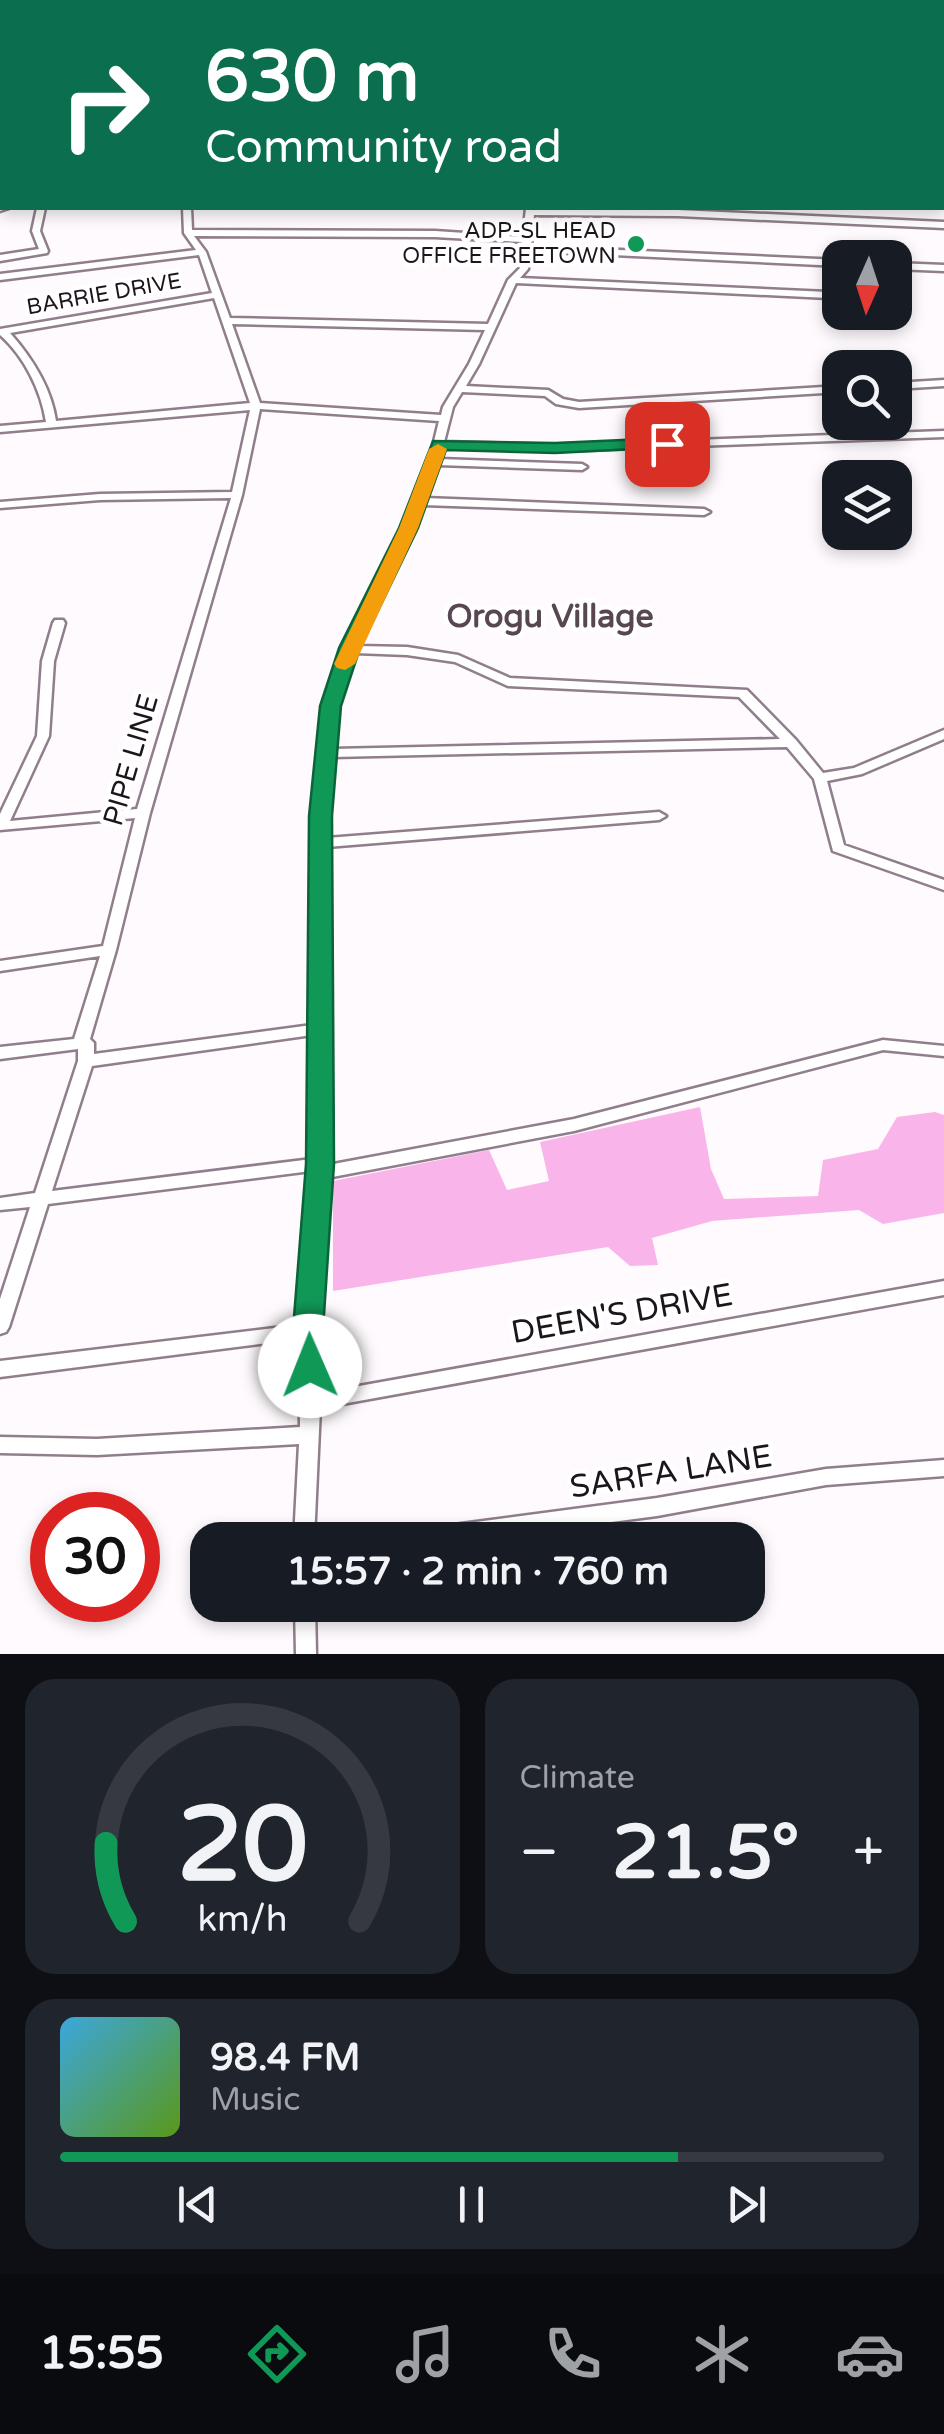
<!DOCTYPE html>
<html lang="en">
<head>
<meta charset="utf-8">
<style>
  :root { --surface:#171b24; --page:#20242c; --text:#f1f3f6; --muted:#9ea1a6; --line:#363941; --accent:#109857 }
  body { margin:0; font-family:"Varela Round",sans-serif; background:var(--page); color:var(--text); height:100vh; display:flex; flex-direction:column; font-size:38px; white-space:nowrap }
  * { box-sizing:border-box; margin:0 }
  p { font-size:32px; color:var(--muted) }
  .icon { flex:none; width:55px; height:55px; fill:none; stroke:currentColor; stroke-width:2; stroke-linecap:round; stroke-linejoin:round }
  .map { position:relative; height:1654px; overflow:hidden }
  .panel { display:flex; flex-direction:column; gap:25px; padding:25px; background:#0d0f14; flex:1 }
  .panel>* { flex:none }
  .banner { position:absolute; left:0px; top:0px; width:945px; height:210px; box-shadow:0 5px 15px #0003; background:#0b6e4f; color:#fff; overflow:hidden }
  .needle { width:65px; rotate:183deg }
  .buttons { position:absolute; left:822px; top:240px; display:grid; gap:20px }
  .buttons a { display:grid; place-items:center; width:90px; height:90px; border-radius:20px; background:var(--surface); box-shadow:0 5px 15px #0003; font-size:50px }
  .speed { position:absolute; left:30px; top:1492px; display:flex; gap:20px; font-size:50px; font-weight:700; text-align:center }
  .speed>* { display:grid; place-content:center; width:130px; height:130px; border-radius:50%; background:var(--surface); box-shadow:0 5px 15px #0003; line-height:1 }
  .speed .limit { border:15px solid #d22; background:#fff; color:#111 }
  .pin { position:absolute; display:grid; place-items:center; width:85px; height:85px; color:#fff; margin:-42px; border-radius:20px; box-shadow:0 5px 15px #0006 }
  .me { position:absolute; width:110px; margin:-55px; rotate:359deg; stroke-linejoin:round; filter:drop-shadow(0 0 8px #0008) }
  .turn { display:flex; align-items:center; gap:35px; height:210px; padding:0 40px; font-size:45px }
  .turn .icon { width:130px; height:130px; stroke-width:2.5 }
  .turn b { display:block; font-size:70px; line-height:85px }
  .big { font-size:75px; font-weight:800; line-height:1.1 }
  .panel .tile { flex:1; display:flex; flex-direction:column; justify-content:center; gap:15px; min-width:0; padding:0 35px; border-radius:30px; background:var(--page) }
  .panel .dial { align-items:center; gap:0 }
  .dial svg { height:260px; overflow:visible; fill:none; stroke:var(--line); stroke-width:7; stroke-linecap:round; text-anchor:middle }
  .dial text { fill:var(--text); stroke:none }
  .song { display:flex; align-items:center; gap:30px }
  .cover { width:120px; height:120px; border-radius:15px; background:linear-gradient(135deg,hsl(200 70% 55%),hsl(90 70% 35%)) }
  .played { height:10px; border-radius:5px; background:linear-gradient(90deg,var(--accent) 75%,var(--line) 75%) }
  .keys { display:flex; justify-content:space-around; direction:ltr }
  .heat { display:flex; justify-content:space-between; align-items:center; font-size:55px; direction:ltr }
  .panel .tiles { flex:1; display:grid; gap:25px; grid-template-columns:1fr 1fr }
  .tile:last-child { grid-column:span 2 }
  .trip { position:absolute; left:190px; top:1522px; width:575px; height:100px; border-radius:30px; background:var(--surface); box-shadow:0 5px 15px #0003; font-weight:800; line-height:100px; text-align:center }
  .tabs { display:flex; height:160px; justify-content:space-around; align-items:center; background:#090b0e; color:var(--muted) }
  .tabs .icon { width:70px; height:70px }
  .tabs .active { color:var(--accent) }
  .tabs b { font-size:45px; color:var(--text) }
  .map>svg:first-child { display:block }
</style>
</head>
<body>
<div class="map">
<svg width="944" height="1654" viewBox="0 0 944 1654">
  <rect width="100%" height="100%" fill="#fefafd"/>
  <path fill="#f9b5ea" d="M700,1107L711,1169L724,1199L818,1196L823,1160L878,1149L897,1117L935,1112L944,1115V1213L883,1224L859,1210L712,1221L652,1238L658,1265L630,1266L608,1247L333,1291V1181L489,1150L507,1190L549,1181L540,1142Z"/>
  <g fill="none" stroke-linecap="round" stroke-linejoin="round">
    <defs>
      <path id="minor" d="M50,0H56V2H50Z
        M350,0H357L358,2H352Z
        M0,55H2V62H0Z
        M0,103H2V107H0Z
        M942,115H944V119H942Z
        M0,124H2V128H0Z
        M0,149H2V153H0Z
        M0,205L9,208L0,211Z
        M37,208H45L40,231L48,251L47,253L0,261V255L39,249L32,231Z
        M183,208H191L192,230L435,231L523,237L526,208H534V209L678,210L944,222V228L678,216L534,215L531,246L840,260V266L530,251L528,269L520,278L828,292L833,295L828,298L516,283L479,364L466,386L548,390L563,399L579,402L840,386V392L579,408L556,404L545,396L462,392L453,407L444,442L555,445L944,431V437L555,451L443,448L440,459L582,464L587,467L582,470L438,465L425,498L704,509L710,512L704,515L423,505L358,646L407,647L458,655L510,678L747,690L796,740L823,773L854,768L944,730V739L862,774L827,781L844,845L944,880V890L833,851L814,779L787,747L332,757L327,838L659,812L666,816L659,820L327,847L328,1165L574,1119L883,1040L944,1046V1056L883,1050L574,1131L327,1178L317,1331L320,1393L944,1281V1295L320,1408L314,1540H294L299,1444L97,1455L0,1453V1437L97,1439L300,1427L299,1339L0,1377V1361L299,1325L311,1171L48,1204L9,1327L6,1332L0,1334V1299L30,1207L0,1210V1198L35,1193L78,1061V1049L0,1059V1047L74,1039L100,956L0,971V961L103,946L135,818L0,830V814L37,736L42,661L53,623L55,620H63L65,623L54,661L49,736L10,821L137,809L231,498L100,500L0,508V502L100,494L232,492L250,410L0,432V426L46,422C41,390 24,356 0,335V329L212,293L199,255L0,280V274L196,250L184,233ZM194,236L435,237L522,242L520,268L508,280L488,324L230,318L206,252ZM214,298L250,403L56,421C51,387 32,358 10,333ZM232,324L485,330L469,364L443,407L441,415L260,403ZM260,409L439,421L429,462L402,528L344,649L325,706L313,816L312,1025L94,1054V1043L90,1039L116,950L150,813L242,495ZM355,653L407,655L455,662L508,686L739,697L780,739L333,749L337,706ZM312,1035V1159L52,1191L92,1066Z
        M895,263L944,265V271L895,269Z
        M944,380V386L895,389V383Z
        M944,1460V1476L826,1485L657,1516L474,1540H398L401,1534L408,1531L657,1498L826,1469Z
        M295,1605H315L316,1654H296Z"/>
    </defs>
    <use href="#minor" stroke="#917e8c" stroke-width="5"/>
    <use href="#minor" fill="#fff" fill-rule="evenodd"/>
  </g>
  <path fill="#109857" stroke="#0a6339" stroke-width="2.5" d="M667,438L673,440V447L555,453L446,450L418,528L360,648L341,706L332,816L334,1164L323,1330L325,1366L320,1375L310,1379L299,1375L295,1366L293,1330L306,1164L309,816L320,706L339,648L399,528L433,441L555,443Z"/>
  <path fill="#f59e0b" d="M438,444L447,449L418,528L355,664L345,670L337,668L334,664L399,528L429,449Z"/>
  <circle fill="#109857" stroke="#fff" stroke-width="4" cx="636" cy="244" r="10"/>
  <g text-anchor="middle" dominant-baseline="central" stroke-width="9" stroke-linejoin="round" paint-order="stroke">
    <g font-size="22" fill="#1c151b" stroke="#fff" text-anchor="end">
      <text x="616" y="231">ADP-SL HEAD<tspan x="616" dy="25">OFFICE FREETOWN</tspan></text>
    </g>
    <g font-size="22" fill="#1c151b" stroke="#fff">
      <text transform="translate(104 294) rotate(-10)">BARRIE DRIVE</text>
    </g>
    <g font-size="28" fill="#1c151b" stroke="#fff">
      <text transform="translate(131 760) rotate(-74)">PIPE LINE</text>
    </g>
    <g font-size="32" font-weight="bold" fill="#584753" stroke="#fff">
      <text x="550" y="617">Orogu Village</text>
    </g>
    <g font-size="32" fill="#1c151b" stroke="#fff">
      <text transform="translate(622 1314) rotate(-10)">DEEN'S DRIVE</text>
      <text transform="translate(671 1472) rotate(-9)">SARFA LANE</text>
    </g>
  </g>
</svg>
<div class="buttons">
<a><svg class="needle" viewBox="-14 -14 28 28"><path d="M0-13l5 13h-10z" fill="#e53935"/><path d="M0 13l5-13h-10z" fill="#9ea1a6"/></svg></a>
<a><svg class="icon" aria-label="search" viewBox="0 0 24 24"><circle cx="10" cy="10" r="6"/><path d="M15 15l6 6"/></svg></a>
<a><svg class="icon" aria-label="layers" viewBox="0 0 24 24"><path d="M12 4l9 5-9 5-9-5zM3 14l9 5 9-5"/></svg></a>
</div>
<div class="speed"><div class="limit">30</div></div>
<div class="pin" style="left:667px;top:444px;background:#d93025"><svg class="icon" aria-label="arrive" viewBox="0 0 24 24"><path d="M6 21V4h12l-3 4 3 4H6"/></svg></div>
<svg class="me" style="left:310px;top:1366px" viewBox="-20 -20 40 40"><circle r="19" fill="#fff"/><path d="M0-13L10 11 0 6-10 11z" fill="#109857"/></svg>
<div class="trip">15:57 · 2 min · 760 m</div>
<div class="banner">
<div class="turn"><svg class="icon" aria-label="right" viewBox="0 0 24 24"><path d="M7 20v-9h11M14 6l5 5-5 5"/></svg><div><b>630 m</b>Community road</div></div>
</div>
</div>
<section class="panel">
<div class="tiles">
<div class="tile dial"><svg viewBox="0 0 100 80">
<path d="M14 69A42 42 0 1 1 86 69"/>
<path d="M14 69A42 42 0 0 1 8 45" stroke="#109857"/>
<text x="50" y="56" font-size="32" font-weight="700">20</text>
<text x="50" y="72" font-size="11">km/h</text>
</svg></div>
<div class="tile"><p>Climate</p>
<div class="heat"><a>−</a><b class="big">21.5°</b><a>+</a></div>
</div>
<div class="tile">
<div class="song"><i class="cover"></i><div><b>98.4 FM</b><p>Music</p></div></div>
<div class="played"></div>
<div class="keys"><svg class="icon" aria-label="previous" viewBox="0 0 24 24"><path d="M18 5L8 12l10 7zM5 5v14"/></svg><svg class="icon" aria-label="pause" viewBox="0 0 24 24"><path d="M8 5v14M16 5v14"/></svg><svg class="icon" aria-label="next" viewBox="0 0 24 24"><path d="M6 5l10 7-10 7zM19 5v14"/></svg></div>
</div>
</div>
</section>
<nav class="tabs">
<b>15:55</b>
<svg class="icon active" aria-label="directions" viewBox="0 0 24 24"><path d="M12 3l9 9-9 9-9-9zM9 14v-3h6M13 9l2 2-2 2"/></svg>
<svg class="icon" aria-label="music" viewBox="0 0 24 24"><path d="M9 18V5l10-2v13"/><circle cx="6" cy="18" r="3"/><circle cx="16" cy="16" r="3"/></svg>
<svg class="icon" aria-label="phone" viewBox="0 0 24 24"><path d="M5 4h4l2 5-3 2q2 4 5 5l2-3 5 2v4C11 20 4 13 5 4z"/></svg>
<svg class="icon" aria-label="climate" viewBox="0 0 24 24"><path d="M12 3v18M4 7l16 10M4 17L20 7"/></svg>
<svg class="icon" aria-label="car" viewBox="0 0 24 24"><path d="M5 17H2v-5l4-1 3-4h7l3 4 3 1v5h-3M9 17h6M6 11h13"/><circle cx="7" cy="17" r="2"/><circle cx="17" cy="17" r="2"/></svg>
</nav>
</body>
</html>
